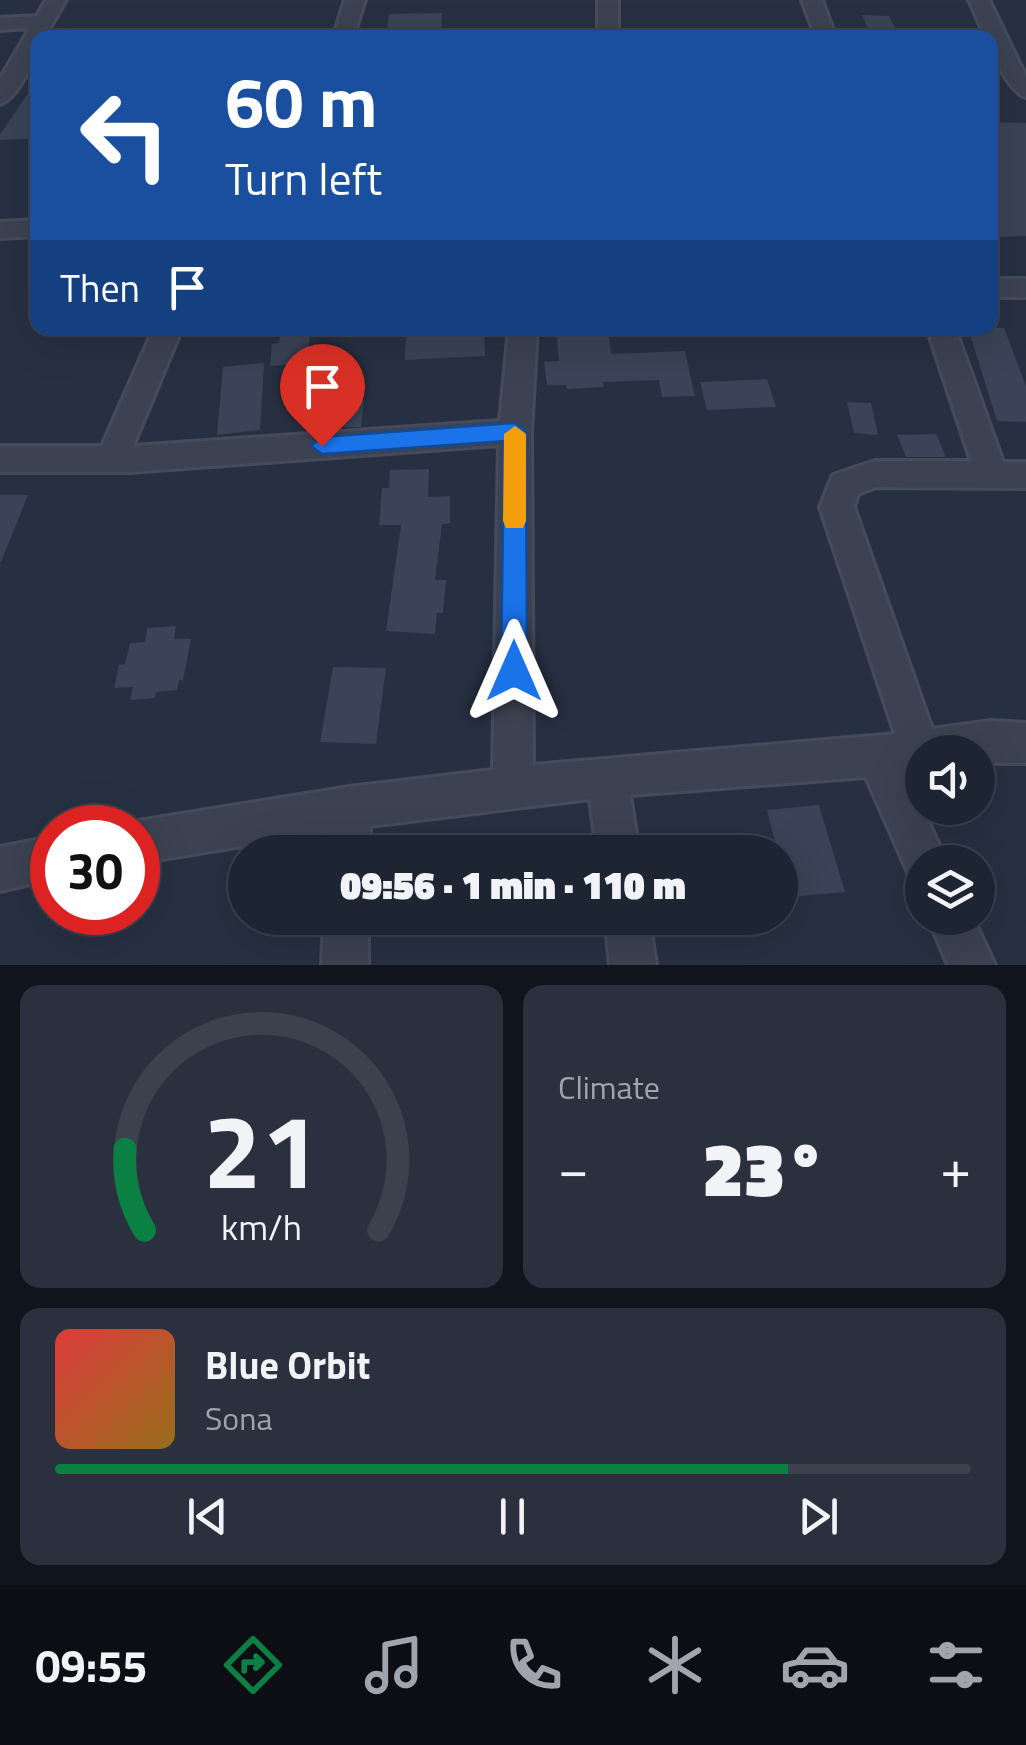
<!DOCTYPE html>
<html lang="en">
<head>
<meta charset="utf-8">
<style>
  :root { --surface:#1d2432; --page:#2a303e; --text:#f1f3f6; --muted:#a0a4ac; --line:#3b414d; --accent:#0b8043 }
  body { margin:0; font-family:"Titillium Web",sans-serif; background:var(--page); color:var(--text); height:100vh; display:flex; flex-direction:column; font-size:38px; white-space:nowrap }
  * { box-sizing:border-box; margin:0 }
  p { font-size:32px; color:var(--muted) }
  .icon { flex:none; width:55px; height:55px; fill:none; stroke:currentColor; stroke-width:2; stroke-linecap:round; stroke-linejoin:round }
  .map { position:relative; height:965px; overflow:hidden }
  .details { display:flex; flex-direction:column; gap:20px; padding:20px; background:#10141c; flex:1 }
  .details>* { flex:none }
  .guide { position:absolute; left:30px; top:30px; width:968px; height:305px; border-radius:20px; box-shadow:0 10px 40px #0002,0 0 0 2px var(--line); background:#1a4fa0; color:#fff; overflow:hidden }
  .controls { position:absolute; left:905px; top:735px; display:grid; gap:20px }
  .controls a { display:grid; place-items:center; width:90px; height:90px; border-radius:50%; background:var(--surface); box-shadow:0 10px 40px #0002,0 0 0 2px var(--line); font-size:50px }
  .speed { position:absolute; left:30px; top:805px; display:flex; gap:20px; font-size:50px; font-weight:700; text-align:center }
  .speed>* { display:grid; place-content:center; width:130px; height:130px; border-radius:50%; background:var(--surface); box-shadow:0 10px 40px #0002,0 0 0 2px var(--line); line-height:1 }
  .speed .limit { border:15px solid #d22; background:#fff; color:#111 }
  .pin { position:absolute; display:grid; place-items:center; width:85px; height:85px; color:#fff; margin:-102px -42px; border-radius:50% 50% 50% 0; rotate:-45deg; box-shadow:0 0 10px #0007 }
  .pin .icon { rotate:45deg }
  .me { position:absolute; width:110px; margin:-55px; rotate:0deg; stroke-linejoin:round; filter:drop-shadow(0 0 8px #0008) }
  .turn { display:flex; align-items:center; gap:35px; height:210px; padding:0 30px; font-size:45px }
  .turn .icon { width:130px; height:130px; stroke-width:2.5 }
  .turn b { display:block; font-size:70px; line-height:85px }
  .then { display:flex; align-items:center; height:95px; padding:0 30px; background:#0003; gap:20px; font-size:38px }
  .big { font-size:75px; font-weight:800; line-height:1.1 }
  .details .card { flex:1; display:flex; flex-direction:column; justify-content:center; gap:15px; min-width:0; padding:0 35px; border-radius:20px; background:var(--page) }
  .details .dial { align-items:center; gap:0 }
  .dial svg { height:260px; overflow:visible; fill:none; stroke:var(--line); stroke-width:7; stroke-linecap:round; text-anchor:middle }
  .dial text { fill:var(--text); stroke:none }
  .song { display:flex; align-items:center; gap:30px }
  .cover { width:120px; height:120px; border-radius:15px; background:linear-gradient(135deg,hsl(0 70% 55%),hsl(40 70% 35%)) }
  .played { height:10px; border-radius:5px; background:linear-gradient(90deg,var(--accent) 80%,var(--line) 80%) }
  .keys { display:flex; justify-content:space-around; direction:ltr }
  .heat { display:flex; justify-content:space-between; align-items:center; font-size:55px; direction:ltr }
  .details .tiles { flex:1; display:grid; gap:20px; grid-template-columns:1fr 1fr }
  .card:last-child { grid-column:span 2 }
  .trip { position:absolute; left:228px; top:835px; width:570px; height:100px; border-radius:50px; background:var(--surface); box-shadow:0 10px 40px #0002,0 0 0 2px var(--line); font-weight:800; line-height:100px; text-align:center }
  .dock { display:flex; height:160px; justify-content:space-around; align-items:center; background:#0c0e14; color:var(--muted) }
  .dock .icon { width:70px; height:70px }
  .dock .selected { color:var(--accent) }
  .dock b { font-size:45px; color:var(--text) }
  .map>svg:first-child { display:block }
</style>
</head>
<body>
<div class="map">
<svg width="1026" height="965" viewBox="0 0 1026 965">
  <rect width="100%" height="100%" fill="#273042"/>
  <path fill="#3a4357" d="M442,13L441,38H386L389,14Z
    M862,15L889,16L900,38H872Z
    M38,78V138L0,140V135Z
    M990,122L1026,123V236L996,237L990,226Z
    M281,328H310L308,363L270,366L272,344L279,343Z
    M556,328H608L611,354L685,351L695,396L662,397L659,380L603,382L604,387L567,389L566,385H547L544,362L559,361Z
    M968,328H1004L1026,386V422L997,421Z
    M484,330L485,356L405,360L406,333Z
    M264,363L260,430L217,435L223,367Z
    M767,379L776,407L707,410L700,382Z
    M336,400H364L361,427H332Z
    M847,402L871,403L878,435L854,433Z
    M936,434L946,457H906L897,435Z
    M429,469L428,497L450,496V523L442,524L435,580H446L443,613H437L435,634L386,631L401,525H379L382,488H389L390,470Z
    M0,495H28L1,562H0Z
    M176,626L174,639H191L183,680H179L177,690L156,692L155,698L130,700L133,687L114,688L119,665L125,664L130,643L145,642L147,628Z
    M333,667L386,668L376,744L320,742Z
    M819,805L845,892L789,897L767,810Z"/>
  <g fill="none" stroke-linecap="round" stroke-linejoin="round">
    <defs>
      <path id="minor" d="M46,0H66L44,38H38C38,56 18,98 0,104V79L30,28L0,30V18L37,16Z
        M345,0H365L353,38H333Z
        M598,0H618V38H598Z
        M802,0H822L836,38H816Z
        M969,0H989L1026,77V97C1003,91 980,22 969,0Z
        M38,220V236L0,238V222Z
        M990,279H1026V297H990Z
        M154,328H182L133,446L500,421L509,328H537L531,432L533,765L895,734L820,507L833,475L875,461H971L927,328H955L1003,462H1026V488L876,487L858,494L854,507L932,729L991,721L1026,723V763H978V752H922V770L905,772L947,862H922V883L910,877L866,777L630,795L639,852H597L590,799L370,826L369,852H327V832L138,863V828H123L138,821L349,787L493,770L499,445L130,472H0V446H102Z
        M52,837V879L0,891V847Z
        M324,918H368V965H322Z
        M605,918H649L656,965H610Z
        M928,918H973L995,965H948Z"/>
    </defs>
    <use href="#minor" stroke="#454b5b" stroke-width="6"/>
    <use href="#minor" fill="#3c4251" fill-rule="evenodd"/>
  </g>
  <path fill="#1a73e8" stroke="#114b97" stroke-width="2.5" d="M515,423L526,432L527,671L523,680L514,683L504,680L501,671L504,441L322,454L311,446L322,437Z"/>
  <path fill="#f59e0b" d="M515,426L526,434V521L523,528H506L503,521L504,434Z"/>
</svg>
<div class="controls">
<a><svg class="icon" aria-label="sound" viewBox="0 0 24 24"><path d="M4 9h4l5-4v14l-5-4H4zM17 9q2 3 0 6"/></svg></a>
<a><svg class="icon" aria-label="layers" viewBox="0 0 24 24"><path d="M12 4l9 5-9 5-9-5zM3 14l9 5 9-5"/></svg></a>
</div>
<div class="speed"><div class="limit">30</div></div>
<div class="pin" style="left:322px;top:446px;background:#d93025"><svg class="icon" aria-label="arrive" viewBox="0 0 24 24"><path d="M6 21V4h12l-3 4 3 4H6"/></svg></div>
<svg class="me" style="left:514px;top:671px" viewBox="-20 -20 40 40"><path d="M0-17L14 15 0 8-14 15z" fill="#1a73e8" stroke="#fff" stroke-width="4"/></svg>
<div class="trip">09:56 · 1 min · 110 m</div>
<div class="guide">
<div class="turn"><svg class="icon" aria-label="left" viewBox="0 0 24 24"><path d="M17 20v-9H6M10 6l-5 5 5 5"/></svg><div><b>60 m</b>Turn left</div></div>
<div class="then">Then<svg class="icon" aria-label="arrive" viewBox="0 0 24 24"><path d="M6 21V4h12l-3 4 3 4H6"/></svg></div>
</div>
</div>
<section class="details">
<div class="tiles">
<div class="card dial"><svg viewBox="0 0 100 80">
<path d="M14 69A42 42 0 1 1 86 69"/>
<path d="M14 69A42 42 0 0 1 8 44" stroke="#0b8043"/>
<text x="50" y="56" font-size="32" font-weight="700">21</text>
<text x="50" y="72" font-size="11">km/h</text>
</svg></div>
<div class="card"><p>Climate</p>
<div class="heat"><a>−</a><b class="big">23°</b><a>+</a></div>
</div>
<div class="card">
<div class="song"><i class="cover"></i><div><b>Blue Orbit</b><p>Sona</p></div></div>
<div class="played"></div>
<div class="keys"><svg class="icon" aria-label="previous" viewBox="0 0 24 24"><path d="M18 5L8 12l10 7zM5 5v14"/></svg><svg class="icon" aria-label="pause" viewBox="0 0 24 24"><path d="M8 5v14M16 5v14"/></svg><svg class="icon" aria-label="next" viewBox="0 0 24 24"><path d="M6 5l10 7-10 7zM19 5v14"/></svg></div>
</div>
</div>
</section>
<nav class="dock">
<b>09:55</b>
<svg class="icon selected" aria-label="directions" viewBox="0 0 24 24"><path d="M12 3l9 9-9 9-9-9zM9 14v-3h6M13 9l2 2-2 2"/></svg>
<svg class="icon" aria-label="music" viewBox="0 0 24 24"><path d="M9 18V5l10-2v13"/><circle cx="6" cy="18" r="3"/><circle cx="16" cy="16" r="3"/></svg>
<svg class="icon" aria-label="phone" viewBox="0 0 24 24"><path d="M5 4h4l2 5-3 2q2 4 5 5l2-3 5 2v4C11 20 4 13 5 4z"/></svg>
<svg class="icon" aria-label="climate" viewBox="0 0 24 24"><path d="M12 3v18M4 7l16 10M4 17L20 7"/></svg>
<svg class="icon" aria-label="car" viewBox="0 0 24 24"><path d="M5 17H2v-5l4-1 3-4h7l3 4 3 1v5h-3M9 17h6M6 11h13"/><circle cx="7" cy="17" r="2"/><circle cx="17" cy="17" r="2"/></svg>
<svg class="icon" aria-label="filters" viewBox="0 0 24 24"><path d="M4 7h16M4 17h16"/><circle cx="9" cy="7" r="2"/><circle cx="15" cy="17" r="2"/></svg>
</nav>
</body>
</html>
